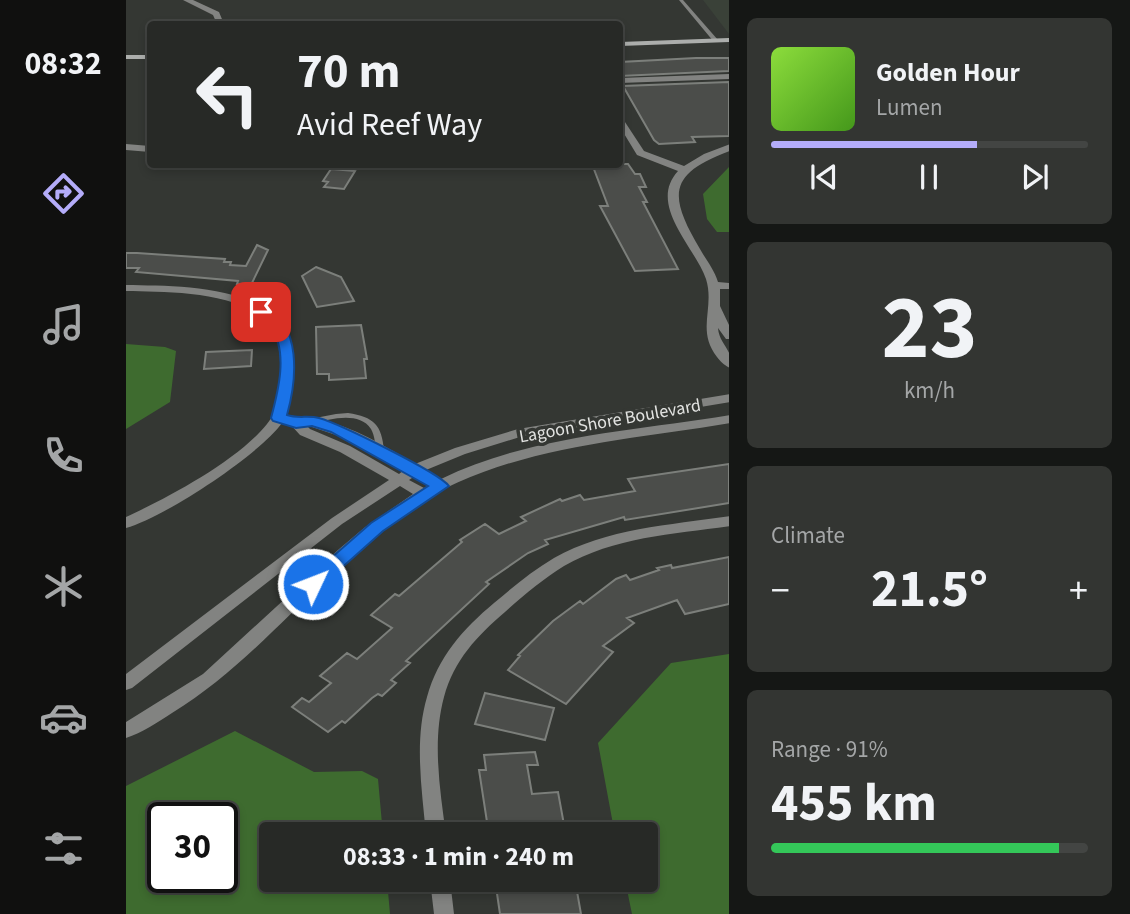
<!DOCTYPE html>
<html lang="en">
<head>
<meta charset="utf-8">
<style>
  :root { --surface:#272926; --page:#333532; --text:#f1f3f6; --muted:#a4a6a7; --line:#434543; --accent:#b4acf9 }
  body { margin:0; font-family:"Source Sans 3",sans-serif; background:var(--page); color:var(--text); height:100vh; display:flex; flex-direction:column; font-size:26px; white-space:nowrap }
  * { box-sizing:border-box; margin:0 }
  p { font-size:23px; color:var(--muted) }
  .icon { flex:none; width:38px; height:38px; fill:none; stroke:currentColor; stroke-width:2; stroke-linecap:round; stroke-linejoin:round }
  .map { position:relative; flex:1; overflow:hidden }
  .drawer { display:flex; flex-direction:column; gap:18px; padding:18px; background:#151715; width:401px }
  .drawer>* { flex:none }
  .top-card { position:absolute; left:21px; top:21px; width:476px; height:147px; border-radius:7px; box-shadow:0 4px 10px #0003,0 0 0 2px var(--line); background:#272926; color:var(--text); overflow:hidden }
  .speed { position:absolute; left:21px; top:802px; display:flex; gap:14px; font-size:35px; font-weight:700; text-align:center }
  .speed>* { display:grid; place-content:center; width:91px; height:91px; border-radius:50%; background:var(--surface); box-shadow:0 4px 10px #0003,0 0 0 2px var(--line); line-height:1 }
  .speed .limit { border:4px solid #111; border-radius:10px; background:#fff; color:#111 }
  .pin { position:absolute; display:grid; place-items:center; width:60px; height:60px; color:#fff; margin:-30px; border-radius:14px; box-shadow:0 4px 10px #0006 }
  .me { position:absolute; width:77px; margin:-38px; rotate:47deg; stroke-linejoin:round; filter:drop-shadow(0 0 5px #0008) }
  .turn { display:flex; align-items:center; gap:24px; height:147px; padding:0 35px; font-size:32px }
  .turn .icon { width:91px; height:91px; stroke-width:2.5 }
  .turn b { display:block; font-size:49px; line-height:60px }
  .big { font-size:52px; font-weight:700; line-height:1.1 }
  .drawer .widget { flex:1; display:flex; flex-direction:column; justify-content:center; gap:10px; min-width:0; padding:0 24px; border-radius:10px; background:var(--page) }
  .drawer .dial { align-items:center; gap:0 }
  .dial b { font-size:91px; line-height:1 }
  .song { display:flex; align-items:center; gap:21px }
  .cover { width:84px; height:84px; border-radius:10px; background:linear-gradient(135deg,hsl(90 70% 55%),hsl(100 70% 35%)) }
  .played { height:7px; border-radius:4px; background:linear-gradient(90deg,var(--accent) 65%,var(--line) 65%) }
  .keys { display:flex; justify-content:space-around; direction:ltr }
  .heat { display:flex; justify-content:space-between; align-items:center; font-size:38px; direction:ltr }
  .charge { height:10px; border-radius:5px; background:linear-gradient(90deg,#34c759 91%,var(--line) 0) }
  .trip { position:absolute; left:133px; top:822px; width:399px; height:70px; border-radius:7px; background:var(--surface); box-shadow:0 4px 10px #0003,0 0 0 2px var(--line); font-weight:700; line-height:70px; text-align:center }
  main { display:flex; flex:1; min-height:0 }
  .dock { display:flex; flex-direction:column; width:126px; justify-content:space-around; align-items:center; background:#10100f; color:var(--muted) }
  .dock .icon { width:49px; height:49px }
  .dock .active { color:var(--accent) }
  .dock b { font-size:32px; color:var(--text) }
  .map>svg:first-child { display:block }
</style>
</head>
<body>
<main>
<nav class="dock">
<b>08:32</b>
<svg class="icon active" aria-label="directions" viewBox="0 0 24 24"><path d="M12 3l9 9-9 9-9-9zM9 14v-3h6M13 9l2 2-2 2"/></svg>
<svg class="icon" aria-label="music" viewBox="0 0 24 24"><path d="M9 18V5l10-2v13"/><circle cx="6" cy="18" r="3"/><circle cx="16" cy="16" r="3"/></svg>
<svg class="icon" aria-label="phone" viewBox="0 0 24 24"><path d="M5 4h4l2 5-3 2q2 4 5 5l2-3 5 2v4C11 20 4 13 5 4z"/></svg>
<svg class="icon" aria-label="climate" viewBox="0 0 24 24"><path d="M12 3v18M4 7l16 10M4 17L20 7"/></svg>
<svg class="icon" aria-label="car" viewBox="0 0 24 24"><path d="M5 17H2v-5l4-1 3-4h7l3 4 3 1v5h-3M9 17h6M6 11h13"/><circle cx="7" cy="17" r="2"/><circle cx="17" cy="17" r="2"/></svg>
<svg class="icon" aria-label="filters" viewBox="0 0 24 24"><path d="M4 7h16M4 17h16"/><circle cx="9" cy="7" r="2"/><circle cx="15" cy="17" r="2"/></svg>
</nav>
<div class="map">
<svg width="604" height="914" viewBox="0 0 604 914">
  <rect width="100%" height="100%" fill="#343733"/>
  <path fill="#3a4138" d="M577,0H603V34Z"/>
  <path fill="#3e6b2f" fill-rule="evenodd" d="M603,167V232H591L581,219L577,194Z
    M0,344L39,347L50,351L44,402L0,429Z
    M603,654V914H506L499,880H520V835H489L472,743L545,663Z
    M109,731L188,772L236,771L252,779L257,835H145V880H261L264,914H0V786ZM96,817V877H37V817Z"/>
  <path fill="#4b4d4a" stroke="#7c7f7b" stroke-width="2" d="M570,58H603V71L494,76V62Z
    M603,82V136L566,137L569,142L533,144L528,140L497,86Z
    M466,164H502L509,174H514L520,187H513L521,202H517L552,269L509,271L474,206H482Z
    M205,169L229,171L218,189L198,187L202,182L197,181Z
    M131,245L142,250L125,285L111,284L112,281L10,272L13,268H0V253H11L99,259L98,262H105L104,265L120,266Z
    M190,267L215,277L228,301L191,307L176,276Z
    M235,325L241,359H238L240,378L203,380V374H191L190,327Z
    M126,350L125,366L78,369L80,352Z
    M603,464V503L499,520L498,517L419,540L422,544L402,553L360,582L363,584L280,661L284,663L265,680L270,683L256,696L252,694L246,698L219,723L216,721L202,732L166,707L176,698L183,702L205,683L194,676L221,653L231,659L266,628L245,615L269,594L273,596L336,542L334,540L359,524L373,534L400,521L395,517L434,499L436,501L454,495L458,500L509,491L502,479Z
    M603,557V604L559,614L551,600L501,618L508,623L477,646L487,652L440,704L382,670L394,656L392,655L427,621L454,601L457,604L490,579L500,575L504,580L533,570L531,568L545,565L546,568Z
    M359,693L428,708L419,740L349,724Z
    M409,752L412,765H401L406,794L432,792L439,830L363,835L353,770H360L358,755Z
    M369,880H449L455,914H374Z"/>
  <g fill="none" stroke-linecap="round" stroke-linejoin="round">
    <path fill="#828381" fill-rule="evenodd" d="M553,0H557L592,40V42H588Z
      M222,413C248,417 256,425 258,451L257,453H251L250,451C249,444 249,436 245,429C233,411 204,419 187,424L183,421L184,419L210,414Z"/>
    <path fill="#828381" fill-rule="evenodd" d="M57,0H67L93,12L98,24H91L87,15Z
      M604,74V79L494,83V78Z
      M494,118L497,119L518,151L558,166L578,154L604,144V151C542,174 542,195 574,249C580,260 588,269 592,282L604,283V289H594V306L604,327V339H600L592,328C593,340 600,345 604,355C604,359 604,364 604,368C598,365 595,362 591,357C570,330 589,308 580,279C569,247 521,205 552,171L511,155L494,127Z
      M0,144L24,146V152L0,150Z
      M141,164H161L162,165L157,168Z
      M0,285C49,286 138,284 163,335C168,345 167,357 167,368C168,384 166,400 160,415C171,417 182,416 193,419C228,427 259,446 289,464L329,448L392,429L604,394V402L394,437L339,454L300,470L315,479C403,436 507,431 604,415V423C491,442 370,447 275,515C193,574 133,660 46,713C32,722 16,733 0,738V722L77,674L212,550L238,528L287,494L274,486L216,524L6,688L0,690V674L206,518L263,480L214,452L174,435L164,424L156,423C133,455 39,517 0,528V517C43,497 111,461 141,424C154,409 155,386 154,368C154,358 156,346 151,336C130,290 43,292 0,291ZM180,425L222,439L278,470L273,474L224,446L184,429ZM289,476L303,485L298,488L283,480Z
      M604,516V526C547,534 488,537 438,566C417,579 398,595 379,612C351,636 328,660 318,697C306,741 314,790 320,835H300C296,790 288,741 301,697C312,657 337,629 368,603C387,587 406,571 428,558C481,528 544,525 604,516Z
      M304,880H324L328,914H308Z"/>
    <path fill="#acaeac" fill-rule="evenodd" d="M604,38V42L494,46V42Z
      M0,55H24V59H0Z"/>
  </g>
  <path fill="#1a73e8" stroke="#114b97" stroke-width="2" d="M135,308C178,321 170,383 161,415C172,419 182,415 193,418C214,424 312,472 323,486L257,531L193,588H181L178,584L181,579L245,523L302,486L205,432L186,426L170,428L147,421L145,418C152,392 163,350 144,327C139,322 133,318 128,312Z"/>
  <g text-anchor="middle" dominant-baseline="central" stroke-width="7" stroke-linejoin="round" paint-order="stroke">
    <g font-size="18" fill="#e2e3e1" stroke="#343733">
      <text transform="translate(484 421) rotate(-10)">Lagoon Shore Boulevard</text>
    </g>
  </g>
</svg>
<div class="speed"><div class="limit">30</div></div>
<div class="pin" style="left:135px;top:312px;background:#d93025"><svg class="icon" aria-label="arrive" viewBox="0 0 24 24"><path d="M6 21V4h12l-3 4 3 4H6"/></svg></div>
<svg class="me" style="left:187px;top:584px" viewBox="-20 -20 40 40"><circle r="17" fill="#1a73e8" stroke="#fff" stroke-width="3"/><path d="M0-11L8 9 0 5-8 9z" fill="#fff"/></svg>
<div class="trip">08:33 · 1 min · 240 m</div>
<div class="top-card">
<div class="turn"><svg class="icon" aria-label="left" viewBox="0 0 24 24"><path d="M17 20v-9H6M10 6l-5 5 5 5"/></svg><div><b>70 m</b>Avid Reef Way</div></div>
</div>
</div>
<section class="drawer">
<div class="widget">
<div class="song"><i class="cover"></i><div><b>Golden Hour</b><p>Lumen</p></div></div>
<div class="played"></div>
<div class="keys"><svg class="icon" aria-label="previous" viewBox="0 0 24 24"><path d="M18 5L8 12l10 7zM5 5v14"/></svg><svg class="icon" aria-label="pause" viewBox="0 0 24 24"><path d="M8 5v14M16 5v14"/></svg><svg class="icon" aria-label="next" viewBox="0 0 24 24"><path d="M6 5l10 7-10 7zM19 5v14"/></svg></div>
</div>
<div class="widget dial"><b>23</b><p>km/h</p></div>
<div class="widget"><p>Climate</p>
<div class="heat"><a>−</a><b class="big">21.5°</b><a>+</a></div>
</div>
<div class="widget"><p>Range · 91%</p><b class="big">455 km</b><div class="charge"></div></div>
</section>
</main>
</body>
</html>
